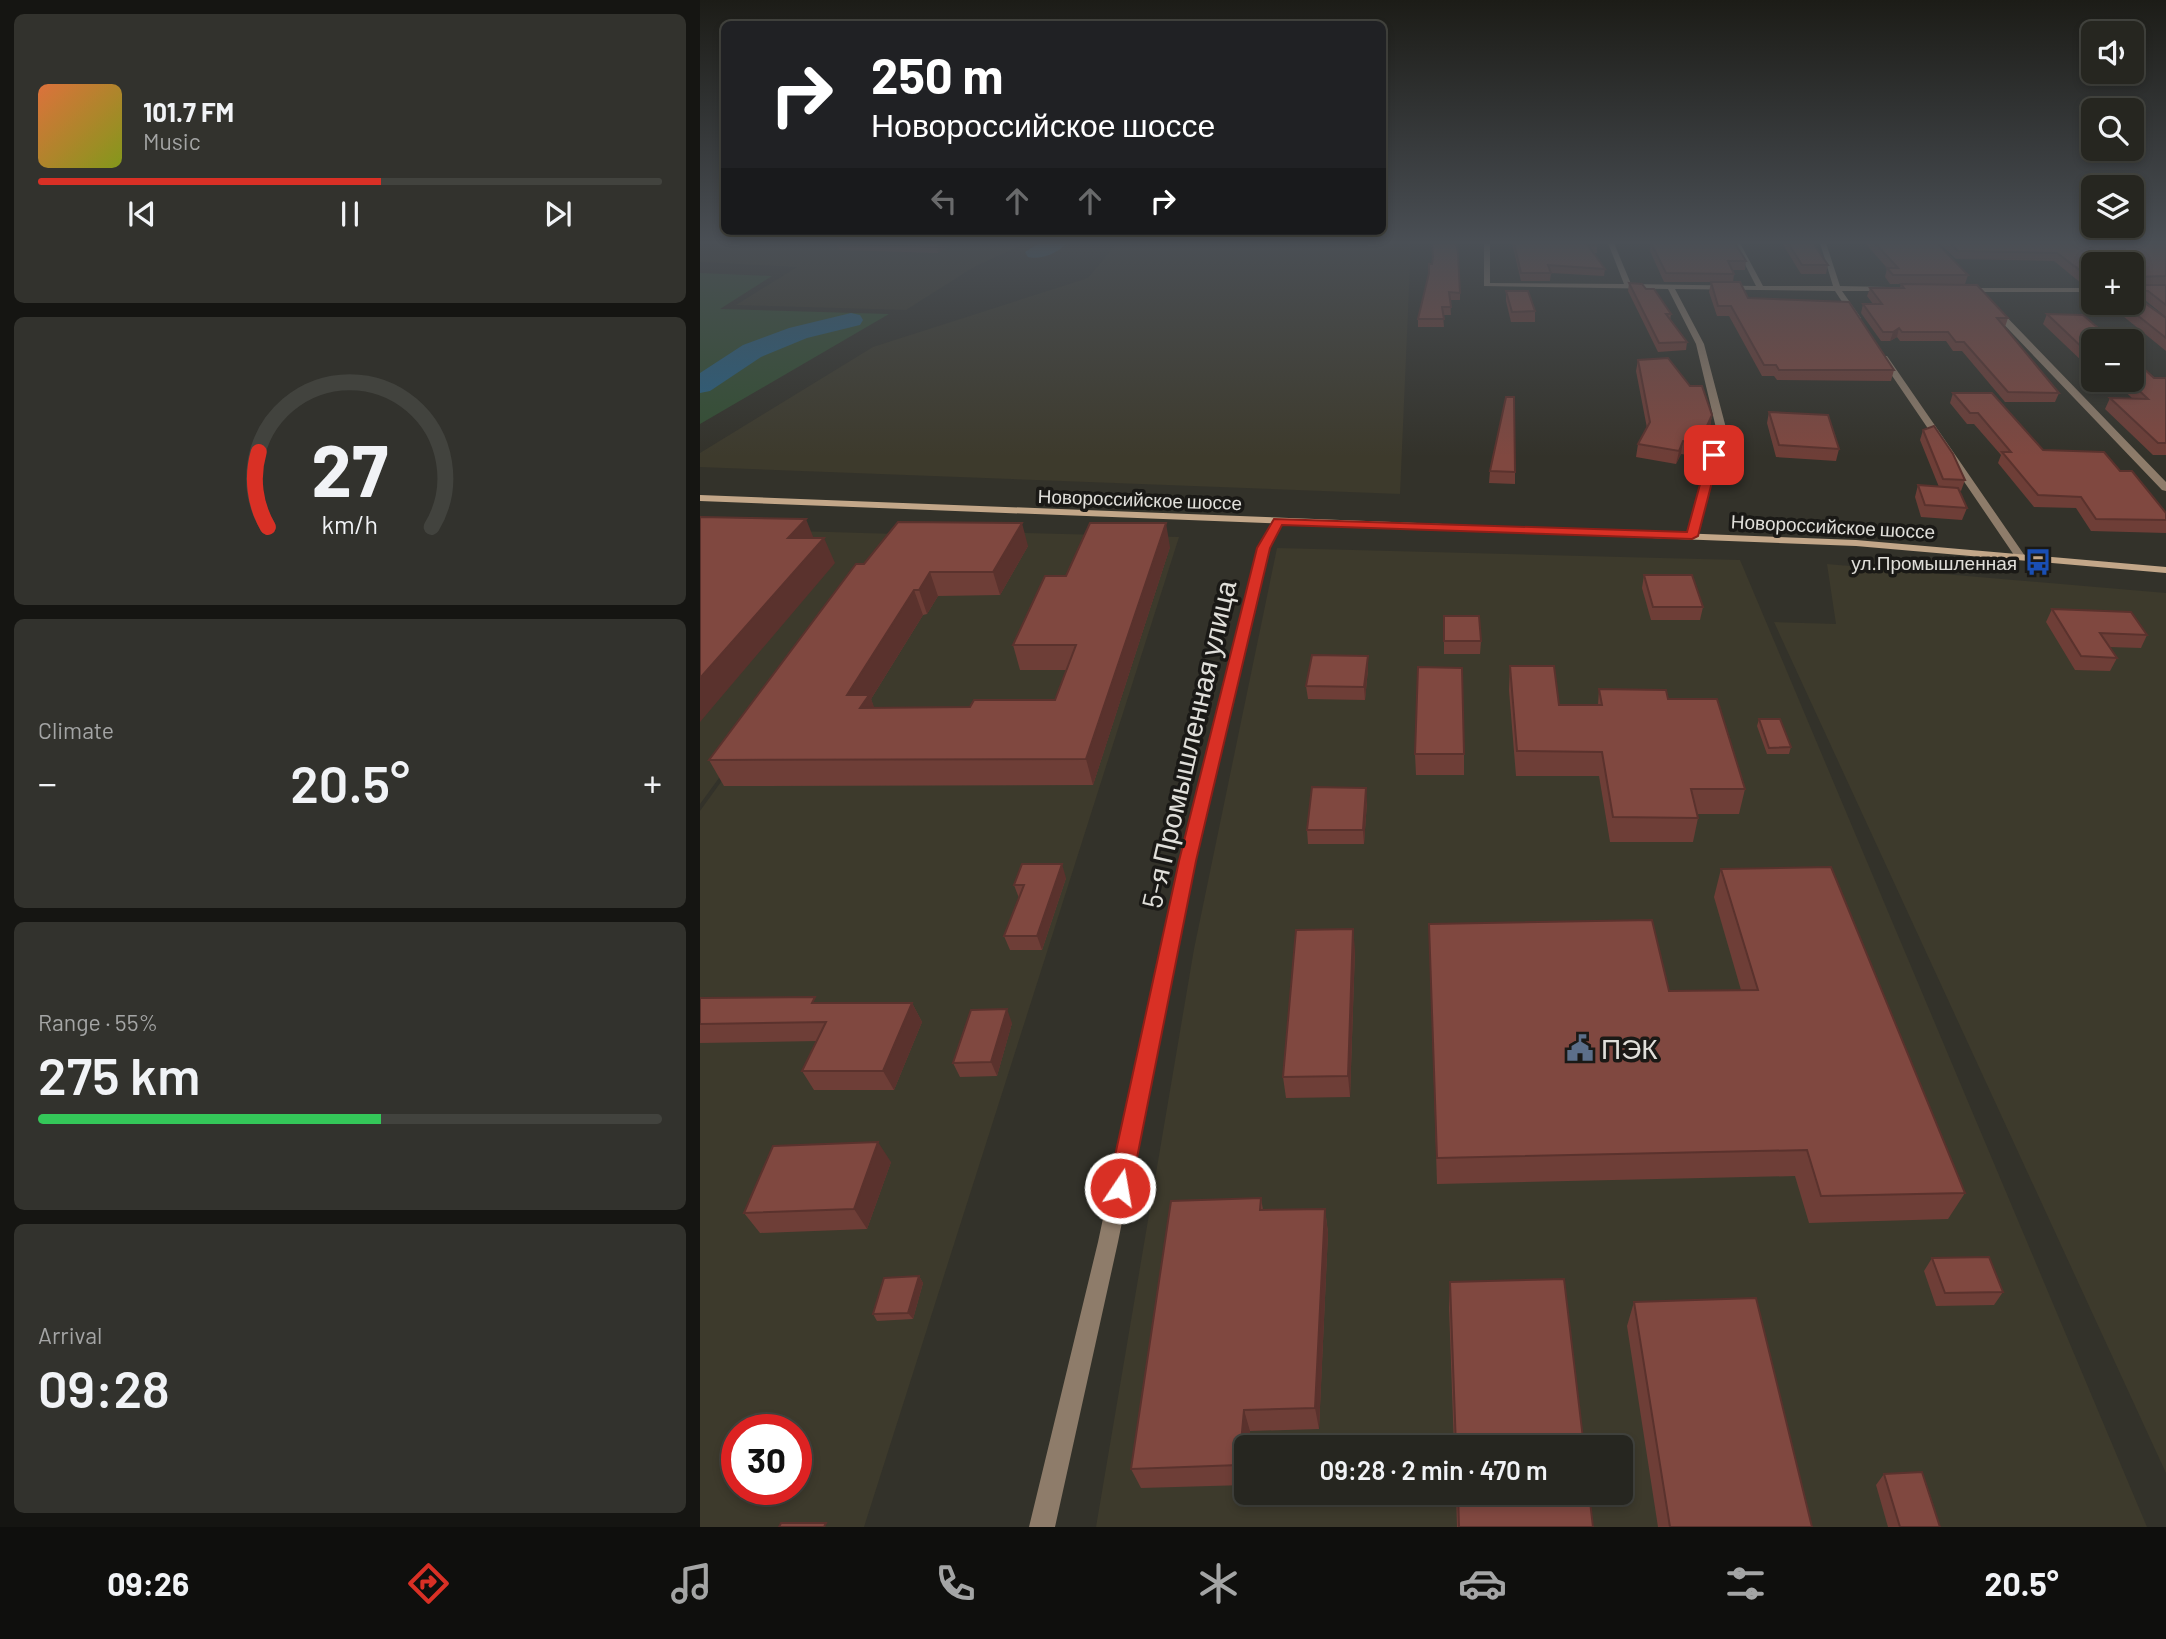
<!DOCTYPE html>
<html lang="en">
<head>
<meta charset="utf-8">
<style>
  :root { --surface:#262620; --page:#32322d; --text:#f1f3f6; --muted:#a4a5a5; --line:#42433e; --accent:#d93025 }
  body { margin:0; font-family:Barlow,sans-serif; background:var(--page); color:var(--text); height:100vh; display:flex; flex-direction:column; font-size:26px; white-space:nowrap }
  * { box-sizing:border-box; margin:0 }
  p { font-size:23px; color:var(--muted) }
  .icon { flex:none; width:38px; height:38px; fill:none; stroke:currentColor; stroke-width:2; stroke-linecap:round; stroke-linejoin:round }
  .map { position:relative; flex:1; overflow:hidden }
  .sheet { display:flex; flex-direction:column; gap:14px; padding:14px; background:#151512; width:700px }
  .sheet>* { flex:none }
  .hud { position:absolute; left:21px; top:21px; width:665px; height:214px; border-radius:10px; box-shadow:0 4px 10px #0003,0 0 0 2px var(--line); background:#202124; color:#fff; overflow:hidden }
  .tools { position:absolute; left:1381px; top:21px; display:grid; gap:14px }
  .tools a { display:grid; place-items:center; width:63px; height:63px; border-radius:10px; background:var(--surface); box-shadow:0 4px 10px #0003,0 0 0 2px var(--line); font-size:35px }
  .speed { position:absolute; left:21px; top:1414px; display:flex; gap:14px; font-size:35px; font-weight:700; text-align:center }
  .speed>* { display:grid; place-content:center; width:91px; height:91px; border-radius:50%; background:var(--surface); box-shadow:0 4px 10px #0003,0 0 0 2px var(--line); line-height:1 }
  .speed .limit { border:10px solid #d22; background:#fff; color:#111 }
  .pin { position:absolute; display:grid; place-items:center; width:60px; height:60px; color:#fff; margin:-30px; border-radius:14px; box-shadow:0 4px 10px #0006 }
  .me { position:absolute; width:77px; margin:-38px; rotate:12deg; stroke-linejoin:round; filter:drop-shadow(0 0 5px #0008) }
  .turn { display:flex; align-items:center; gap:24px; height:147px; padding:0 35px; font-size:32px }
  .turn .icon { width:91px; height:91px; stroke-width:2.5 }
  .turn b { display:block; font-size:49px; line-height:60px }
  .lanes { display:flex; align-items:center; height:66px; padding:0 35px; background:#0003; justify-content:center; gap:35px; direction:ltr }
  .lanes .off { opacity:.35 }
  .big { font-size:52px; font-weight:600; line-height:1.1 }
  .sheet .widget { flex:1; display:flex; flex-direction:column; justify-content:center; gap:10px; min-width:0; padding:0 24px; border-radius:10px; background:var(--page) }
  .sheet .dial { align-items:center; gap:0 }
  .dial svg { height:182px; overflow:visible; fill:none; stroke:var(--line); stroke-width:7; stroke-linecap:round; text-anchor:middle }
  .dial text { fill:var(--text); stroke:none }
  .song { display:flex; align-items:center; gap:21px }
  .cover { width:84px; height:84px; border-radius:10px; background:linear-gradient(135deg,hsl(20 70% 55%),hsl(70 70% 35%)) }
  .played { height:7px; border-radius:4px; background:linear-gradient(90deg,var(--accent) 55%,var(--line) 55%) }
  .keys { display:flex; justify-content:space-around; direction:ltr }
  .heat { display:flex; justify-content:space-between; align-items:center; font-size:38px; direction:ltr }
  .charge { height:10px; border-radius:5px; background:linear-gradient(90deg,#34c759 55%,var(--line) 0) }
  .trip { position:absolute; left:534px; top:1435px; width:399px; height:70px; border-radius:10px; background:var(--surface); box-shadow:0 4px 10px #0003,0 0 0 2px var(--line); font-weight:600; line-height:70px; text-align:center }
  .dock { display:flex; height:112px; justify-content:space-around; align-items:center; background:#0f0f0d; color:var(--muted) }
  .dock .icon { width:49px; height:49px }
  .dock .selected { color:var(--accent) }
  .dock b { font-size:32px; color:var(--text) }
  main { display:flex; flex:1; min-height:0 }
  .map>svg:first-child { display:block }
</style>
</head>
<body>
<main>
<section class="sheet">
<div class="widget">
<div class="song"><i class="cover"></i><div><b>101.7 FM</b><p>Music</p></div></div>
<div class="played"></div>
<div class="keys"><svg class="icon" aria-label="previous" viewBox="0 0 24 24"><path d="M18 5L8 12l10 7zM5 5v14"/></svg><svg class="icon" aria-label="pause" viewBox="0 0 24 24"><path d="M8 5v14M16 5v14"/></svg><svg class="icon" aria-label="next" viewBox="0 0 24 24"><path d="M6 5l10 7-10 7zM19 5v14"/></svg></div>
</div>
<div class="widget dial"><svg viewBox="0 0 100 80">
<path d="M14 69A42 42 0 1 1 86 69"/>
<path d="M14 69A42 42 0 0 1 10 36" stroke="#d93025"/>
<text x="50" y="56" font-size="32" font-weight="700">27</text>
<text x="50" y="72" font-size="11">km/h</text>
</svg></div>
<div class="widget"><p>Climate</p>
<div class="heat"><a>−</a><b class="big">20.5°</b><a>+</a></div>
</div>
<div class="widget"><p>Range · 55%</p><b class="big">275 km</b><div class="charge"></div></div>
<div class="widget"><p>Arrival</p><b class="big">09:28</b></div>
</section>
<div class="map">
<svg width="1466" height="1527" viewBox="0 0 1466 1527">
  <rect width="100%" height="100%" fill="#33322a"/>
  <path fill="#3d3a2c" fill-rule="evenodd" d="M0,243H326L274,267L206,310L36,305L97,267L0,262Z
    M417,243H711L700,494L0,467V453L173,347L388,278Z
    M0,528L197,534L0,804Z
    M203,530L479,537L164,1527H0V811ZM37,1430H96V1489H37Z
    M577,548L1040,560L1447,1527H396L494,949ZM546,1447H920V1493H546Z
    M1127,564L1466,593V1473L1074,622L1136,624Z"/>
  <path fill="#334f32" d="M0,273L72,276L20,309L189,314L0,424Z"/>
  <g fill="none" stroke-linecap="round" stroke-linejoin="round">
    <path fill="#286080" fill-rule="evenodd" d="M339,243H366C359,253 341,260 328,257L325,252Z
      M151,313L160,315L163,320L160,325L107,338L61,357L10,391L0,393V373L43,345L89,328Z"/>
    <path fill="#8e7c6a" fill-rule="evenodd" d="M784,243H790V283L924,284L908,243H914L931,284L1056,286L1034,243H1040L1063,286H1133L1120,243H1126L1140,286L1189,287L1193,289L1189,291H1142L1161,318L1157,320H1154L1135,291L975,289L1004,344L1026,428L997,536L992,539L987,536L1016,428L996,344L968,289L784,286Z
      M1262,288H1393V292H1265Z
      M1292,308H1298L1466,482V491L1462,490L1292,312Z
      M1181,356H1187L1325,556L1324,558H1316L1180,358Z
      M578,519L583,522L568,548L495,861L418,1242L355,1527H329L398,1242L479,861L558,548L574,520Z"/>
    <path fill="#c3a789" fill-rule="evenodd" d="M0,495L1156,540L1466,567V573L1156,546L0,501Z"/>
  </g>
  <path fill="#6e3e37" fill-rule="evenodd" d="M139,243H253L238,253L140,250L137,244Z
    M812,243H896L897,245V253H894L905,269L904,276L851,273L850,281H821Z
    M951,243L1046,261L1045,270H1032L1034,274L1033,282H964L950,251Z
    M1082,243H1113L1128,265L1126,274H1101Z
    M1167,243H1175L1268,275L1265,284H1190L1185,277L1187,268L1166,244Z
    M1239,243H1466V351L1407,303H1432L1393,264V286L1381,283L1354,261L1256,259ZM1441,300H1445L1466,317Z
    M729,274L760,293V300H750L751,315H743L744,327H718V319Z
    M1011,282L1048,298L1194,370L1191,381L1077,380L1074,376H1062L1029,316H1017L1009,292Z
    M929,283L946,289L971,314L970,321L987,342L986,350L958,352L928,291Z
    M1201,284L1308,318L1305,327H1304L1359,393L1355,402H1305L1262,351H1253L1246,341H1200L1197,337L1190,341H1181L1161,313L1163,304H1173L1167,296L1170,288H1200Z
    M806,291L835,311V322H811L806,301Z
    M1347,314L1393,341V363H1384L1343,324Z
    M938,360L1012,415L1010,427L997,456L981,454L976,464L936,457L938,444L947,428L936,371Z
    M1454,378H1466V455H1453L1405,409L1410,398H1432L1413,380Z
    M1253,393L1343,450L1420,471L1466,513V533L1391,531L1376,508L1334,507L1298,463L1301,455L1274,424H1267L1250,403Z
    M1069,412L1139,449L1136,461L1076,457L1067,423Z
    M1223,430L1265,480L1261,491L1259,490L1267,508L1262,520L1221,517L1215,497L1218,485L1239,487L1220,440Z
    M790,471L815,472V484L789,483Z
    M328,546L300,595L238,596L227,614L223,615L171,699L174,708L270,707L355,700L367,670H320L313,645L366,576L470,547L393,785L24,786L9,760L164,564Z
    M944,575L1003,607L1000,620H951L942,588Z
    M1352,609L1447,635L1441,648L1409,647L1417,658L1410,671L1375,670L1346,622Z
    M744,616L781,641L780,654H744Z
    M668,656V669L665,700L608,699L606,686Z
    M810,666L859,705H898L899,689L968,699L1045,789L1039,814H997L998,818L993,842H910L899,776H816L809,690Z
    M1059,719L1091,747L1089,754H1067L1057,726Z
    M715,754H764V775H716Z
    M667,802L664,844H608L607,830Z
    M1021,869L1265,1193L1248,1219L1109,1223L1095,1176L737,1184L729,924L969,991L1041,990L1014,897Z
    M366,878L342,950H310L304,936L319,898L314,885Z
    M655,950L650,1097L586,1098L583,1077Z
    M0,998L118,1003H212L222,1022L194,1090H114L102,1071L117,1041L0,1043Z
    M312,1023L297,1076L260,1077L253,1063Z
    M191,1162L167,1229L60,1233L44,1213Z
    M561,1198L563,1210L625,1209L628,1233L619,1429L550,1431L549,1447H546V1485L441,1488L431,1469Z
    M1232,1258L1303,1292L1294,1305L1236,1306L1224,1271Z
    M219,1276L223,1283L213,1319L177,1321L173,1314Z
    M750,1282L884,1447H754L749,1307Z
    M934,1302L1112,1527H958L927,1326Z
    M1184,1474L1240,1527H1188L1176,1485Z
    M756,1493H889L893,1527H757Z"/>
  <path fill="#5a322d" d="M242,243H253L238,253L237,247Z
    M1199,328L1197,337L1190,341L1193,332Z
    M1012,415L1010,427L997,456L999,443Z
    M983,441L981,454L976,464L979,451Z
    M106,519L116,544L88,538Z
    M322,523L328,546L300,595L293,572Z
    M466,523L470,547L393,785L386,759Z
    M124,538L135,563L0,722V678Z
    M230,572L238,596L227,614L219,590Z
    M214,590L223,615L171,699L179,720L171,733L147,695Z
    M668,656V669L665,700L664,687Z
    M666,788L667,802L664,844L663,830Z
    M362,864L366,878L342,950L337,936Z
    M653,929L655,950L650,1097L648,1076Z
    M212,1003L222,1022L194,1090L183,1071Z
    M307,1009L312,1023L297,1076L291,1062Z
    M178,1142L191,1162L167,1229L154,1209Z
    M625,1209L628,1233L619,1429L615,1408Z
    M219,1276L223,1283L213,1319L208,1313Z
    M544,1410L550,1431L549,1447H546V1485L539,1465Z"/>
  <path fill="#804840" stroke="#5a322d" stroke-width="2" d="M139,243H242L237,247L137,244Z
    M732,243H756L758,254L760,293L749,292L751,307H742L744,319H718L729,273V264H732L733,257Z
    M814,243H896L897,245H888L905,269L848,265L851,273H821Z
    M951,243H1035L1046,261H1028L1034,274L966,273Z
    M1088,243H1113L1128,265H1102Z
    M1175,243H1237L1268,275H1193L1187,268H1198Z
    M1250,243H1370L1398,262L1399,253L1384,243H1466V276L1434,277L1436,285H1466V305L1448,291H1439V299L1466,318V338L1422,303H1432V264H1393V276L1385,274L1357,253L1258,251Z
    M1011,282H1040L1048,298L1149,302L1194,370H1079L1076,365H1064L1031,306H1018Z
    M929,283L942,284L946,289H954L971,314H966L987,342L959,343Z
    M1201,284L1277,285L1308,318H1297L1359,393L1308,392L1264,342H1256L1248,332H1202L1199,328L1193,332H1183L1163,304H1182L1170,288H1204Z
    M806,291H828L835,311L812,312Z
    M1347,314L1383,315L1413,341H1393V353H1388Z
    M968,358L990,386H1002L1012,415L999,443L983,441L979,451L938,444L950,422L938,360Z
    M1432,358L1454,378H1466V443H1458L1410,398L1448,399L1428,380H1432Z
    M1253,393H1292L1343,450L1404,452L1420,471H1432L1466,513V520L1396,519L1381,497L1338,495L1302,452H1311L1278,413H1270Z
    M806,397H814L815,472L790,471Z
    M1069,412L1128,415L1139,449L1079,445Z
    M1234,426L1253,454L1265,480L1243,479L1223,430Z
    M1218,485L1258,488L1267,508L1225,505Z
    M0,517L106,519L88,538H124L0,678Z
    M198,522L322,523L293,572H230L219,590H214L147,695H169L160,708L270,707L274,700H355L376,645H313L345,576H366L390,523H466L386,759L9,760L156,564H164Z
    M944,575H992L1003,607H953Z
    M1352,609L1431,612L1447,635L1400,633L1417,658L1381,656Z
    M744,616H779L781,641H744Z
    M612,655L668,656L664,687L606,686Z
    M810,666H854L859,705H902L899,689L966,690L968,699H1017L1045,789H991L998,818L913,817L902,752L817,751Z
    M718,667L762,668L764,754H715Z
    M1059,719H1080L1091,747L1069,748Z
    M612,787L666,788L663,830H607Z
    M322,864H362L337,936H304L324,885H314Z
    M1131,867L1265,1193L1121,1196L1107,1150L737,1158L729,924L952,920L969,991L1058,990L1021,869Z
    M653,929L648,1076L583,1077L596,930Z
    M115,997L112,1003H212L183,1071H102L126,1022L0,1024V998Z
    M307,1009L291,1062L253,1063L271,1010Z
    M178,1142L154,1209L44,1213L73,1146Z
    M561,1198L560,1210L625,1209L615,1408L544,1410L539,1465L431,1469L471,1201Z
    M1289,1257L1303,1292L1245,1293L1232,1258Z
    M219,1276L208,1313L173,1314L184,1278Z
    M864,1279L884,1447H756L750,1282Z
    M1056,1298L1112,1527H970L934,1302Z
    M1222,1472L1240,1527H1200L1184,1474Z
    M758,1493H889L893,1527H759Z
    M81,1523H126L124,1527H79Z"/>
  <linearGradient id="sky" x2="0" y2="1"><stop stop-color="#1c1c17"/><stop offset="0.53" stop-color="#4a4f55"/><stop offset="1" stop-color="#4a4f55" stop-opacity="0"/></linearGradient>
  <rect width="1466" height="457" fill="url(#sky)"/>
  <path fill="#d93025" stroke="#8d1f18" stroke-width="2" d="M1014,452L1019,455L998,536L992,539L582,525L570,548L496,861L431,1188L428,1196L420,1199L412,1196L408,1188L479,861L557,548L574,519L987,532L1008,455Z"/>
  <defs>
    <symbol id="bus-bare" viewBox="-9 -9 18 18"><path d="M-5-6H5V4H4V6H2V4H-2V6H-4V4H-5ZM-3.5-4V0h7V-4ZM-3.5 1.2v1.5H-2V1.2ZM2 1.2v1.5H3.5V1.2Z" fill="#1a4fb4" stroke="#1a1916" stroke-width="2.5" paint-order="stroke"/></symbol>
    <symbol id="civic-bare" viewBox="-9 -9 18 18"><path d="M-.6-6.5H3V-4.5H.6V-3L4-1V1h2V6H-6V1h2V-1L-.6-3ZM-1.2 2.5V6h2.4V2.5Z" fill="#5c6f8a" stroke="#1a1916" stroke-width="2.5" paint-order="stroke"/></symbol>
  </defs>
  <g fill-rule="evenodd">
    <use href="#bus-bare" x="1319" y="543" width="38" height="38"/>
    <use href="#civic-bare" x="861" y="1029" width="38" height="38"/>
  </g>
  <g text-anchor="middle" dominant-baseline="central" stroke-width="7" stroke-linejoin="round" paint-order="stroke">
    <g font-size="19" fill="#e0dfda" stroke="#1a1916">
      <text transform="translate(440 499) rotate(2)">Новороссийское шоссе</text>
      <text transform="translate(1133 526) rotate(3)">Новороссийское шоссе</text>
    </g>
    <g font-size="19" fill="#e0dfda" stroke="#1a1916" text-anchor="end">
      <text x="1317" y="562">ул.Промышленная</text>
    </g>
    <g font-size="28" fill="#e0dfda" stroke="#1a1916">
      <text transform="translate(488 744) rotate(-77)">5-я Промышленная улица</text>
    </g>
    <g font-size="28" fill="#e0dfda" stroke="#1a1916" text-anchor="start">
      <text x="901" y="1048">ПЭК</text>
    </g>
  </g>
</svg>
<div class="tools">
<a><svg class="icon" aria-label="sound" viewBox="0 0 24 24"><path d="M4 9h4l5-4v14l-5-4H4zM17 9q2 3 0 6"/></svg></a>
<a><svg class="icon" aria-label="search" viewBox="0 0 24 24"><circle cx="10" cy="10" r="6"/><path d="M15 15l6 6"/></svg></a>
<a><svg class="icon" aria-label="layers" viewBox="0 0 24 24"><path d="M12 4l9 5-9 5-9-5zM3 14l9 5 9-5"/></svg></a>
<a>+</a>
<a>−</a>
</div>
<div class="speed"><div class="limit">30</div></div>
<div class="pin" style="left:1014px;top:455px;background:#d93025"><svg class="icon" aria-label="arrive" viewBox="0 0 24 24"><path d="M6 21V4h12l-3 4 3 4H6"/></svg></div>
<svg class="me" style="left:420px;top:1188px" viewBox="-20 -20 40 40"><circle r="17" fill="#d93025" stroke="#fff" stroke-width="3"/><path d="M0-11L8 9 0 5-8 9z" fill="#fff"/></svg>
<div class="trip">09:28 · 2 min · 470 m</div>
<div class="hud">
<div class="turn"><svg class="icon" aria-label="right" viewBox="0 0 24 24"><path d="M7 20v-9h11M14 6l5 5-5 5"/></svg><div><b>250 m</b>Новороссийское шоссе</div></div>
<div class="lanes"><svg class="icon off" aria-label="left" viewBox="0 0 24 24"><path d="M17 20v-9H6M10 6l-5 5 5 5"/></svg><svg class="icon off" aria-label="ahead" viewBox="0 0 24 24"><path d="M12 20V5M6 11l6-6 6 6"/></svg><svg class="icon off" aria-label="ahead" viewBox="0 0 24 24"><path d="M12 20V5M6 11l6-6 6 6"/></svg><svg class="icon" aria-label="right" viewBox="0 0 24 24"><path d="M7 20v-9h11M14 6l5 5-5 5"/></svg></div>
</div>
</div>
</main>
<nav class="dock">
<b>09:26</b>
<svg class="icon selected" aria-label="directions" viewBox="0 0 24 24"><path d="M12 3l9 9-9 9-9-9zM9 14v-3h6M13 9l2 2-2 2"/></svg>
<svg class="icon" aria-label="music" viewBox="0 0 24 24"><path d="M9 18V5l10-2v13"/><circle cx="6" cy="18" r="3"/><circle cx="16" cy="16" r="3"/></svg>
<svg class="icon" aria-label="phone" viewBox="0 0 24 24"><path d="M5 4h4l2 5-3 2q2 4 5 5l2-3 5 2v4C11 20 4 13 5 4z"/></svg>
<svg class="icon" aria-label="climate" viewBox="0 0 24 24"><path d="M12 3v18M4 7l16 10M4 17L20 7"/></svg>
<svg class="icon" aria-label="car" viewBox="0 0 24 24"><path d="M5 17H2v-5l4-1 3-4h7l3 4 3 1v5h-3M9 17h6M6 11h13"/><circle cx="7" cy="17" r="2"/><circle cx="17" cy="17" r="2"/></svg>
<svg class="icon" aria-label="filters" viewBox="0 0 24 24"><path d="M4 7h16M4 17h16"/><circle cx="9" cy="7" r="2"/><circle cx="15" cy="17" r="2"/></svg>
<b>20.5°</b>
</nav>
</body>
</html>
